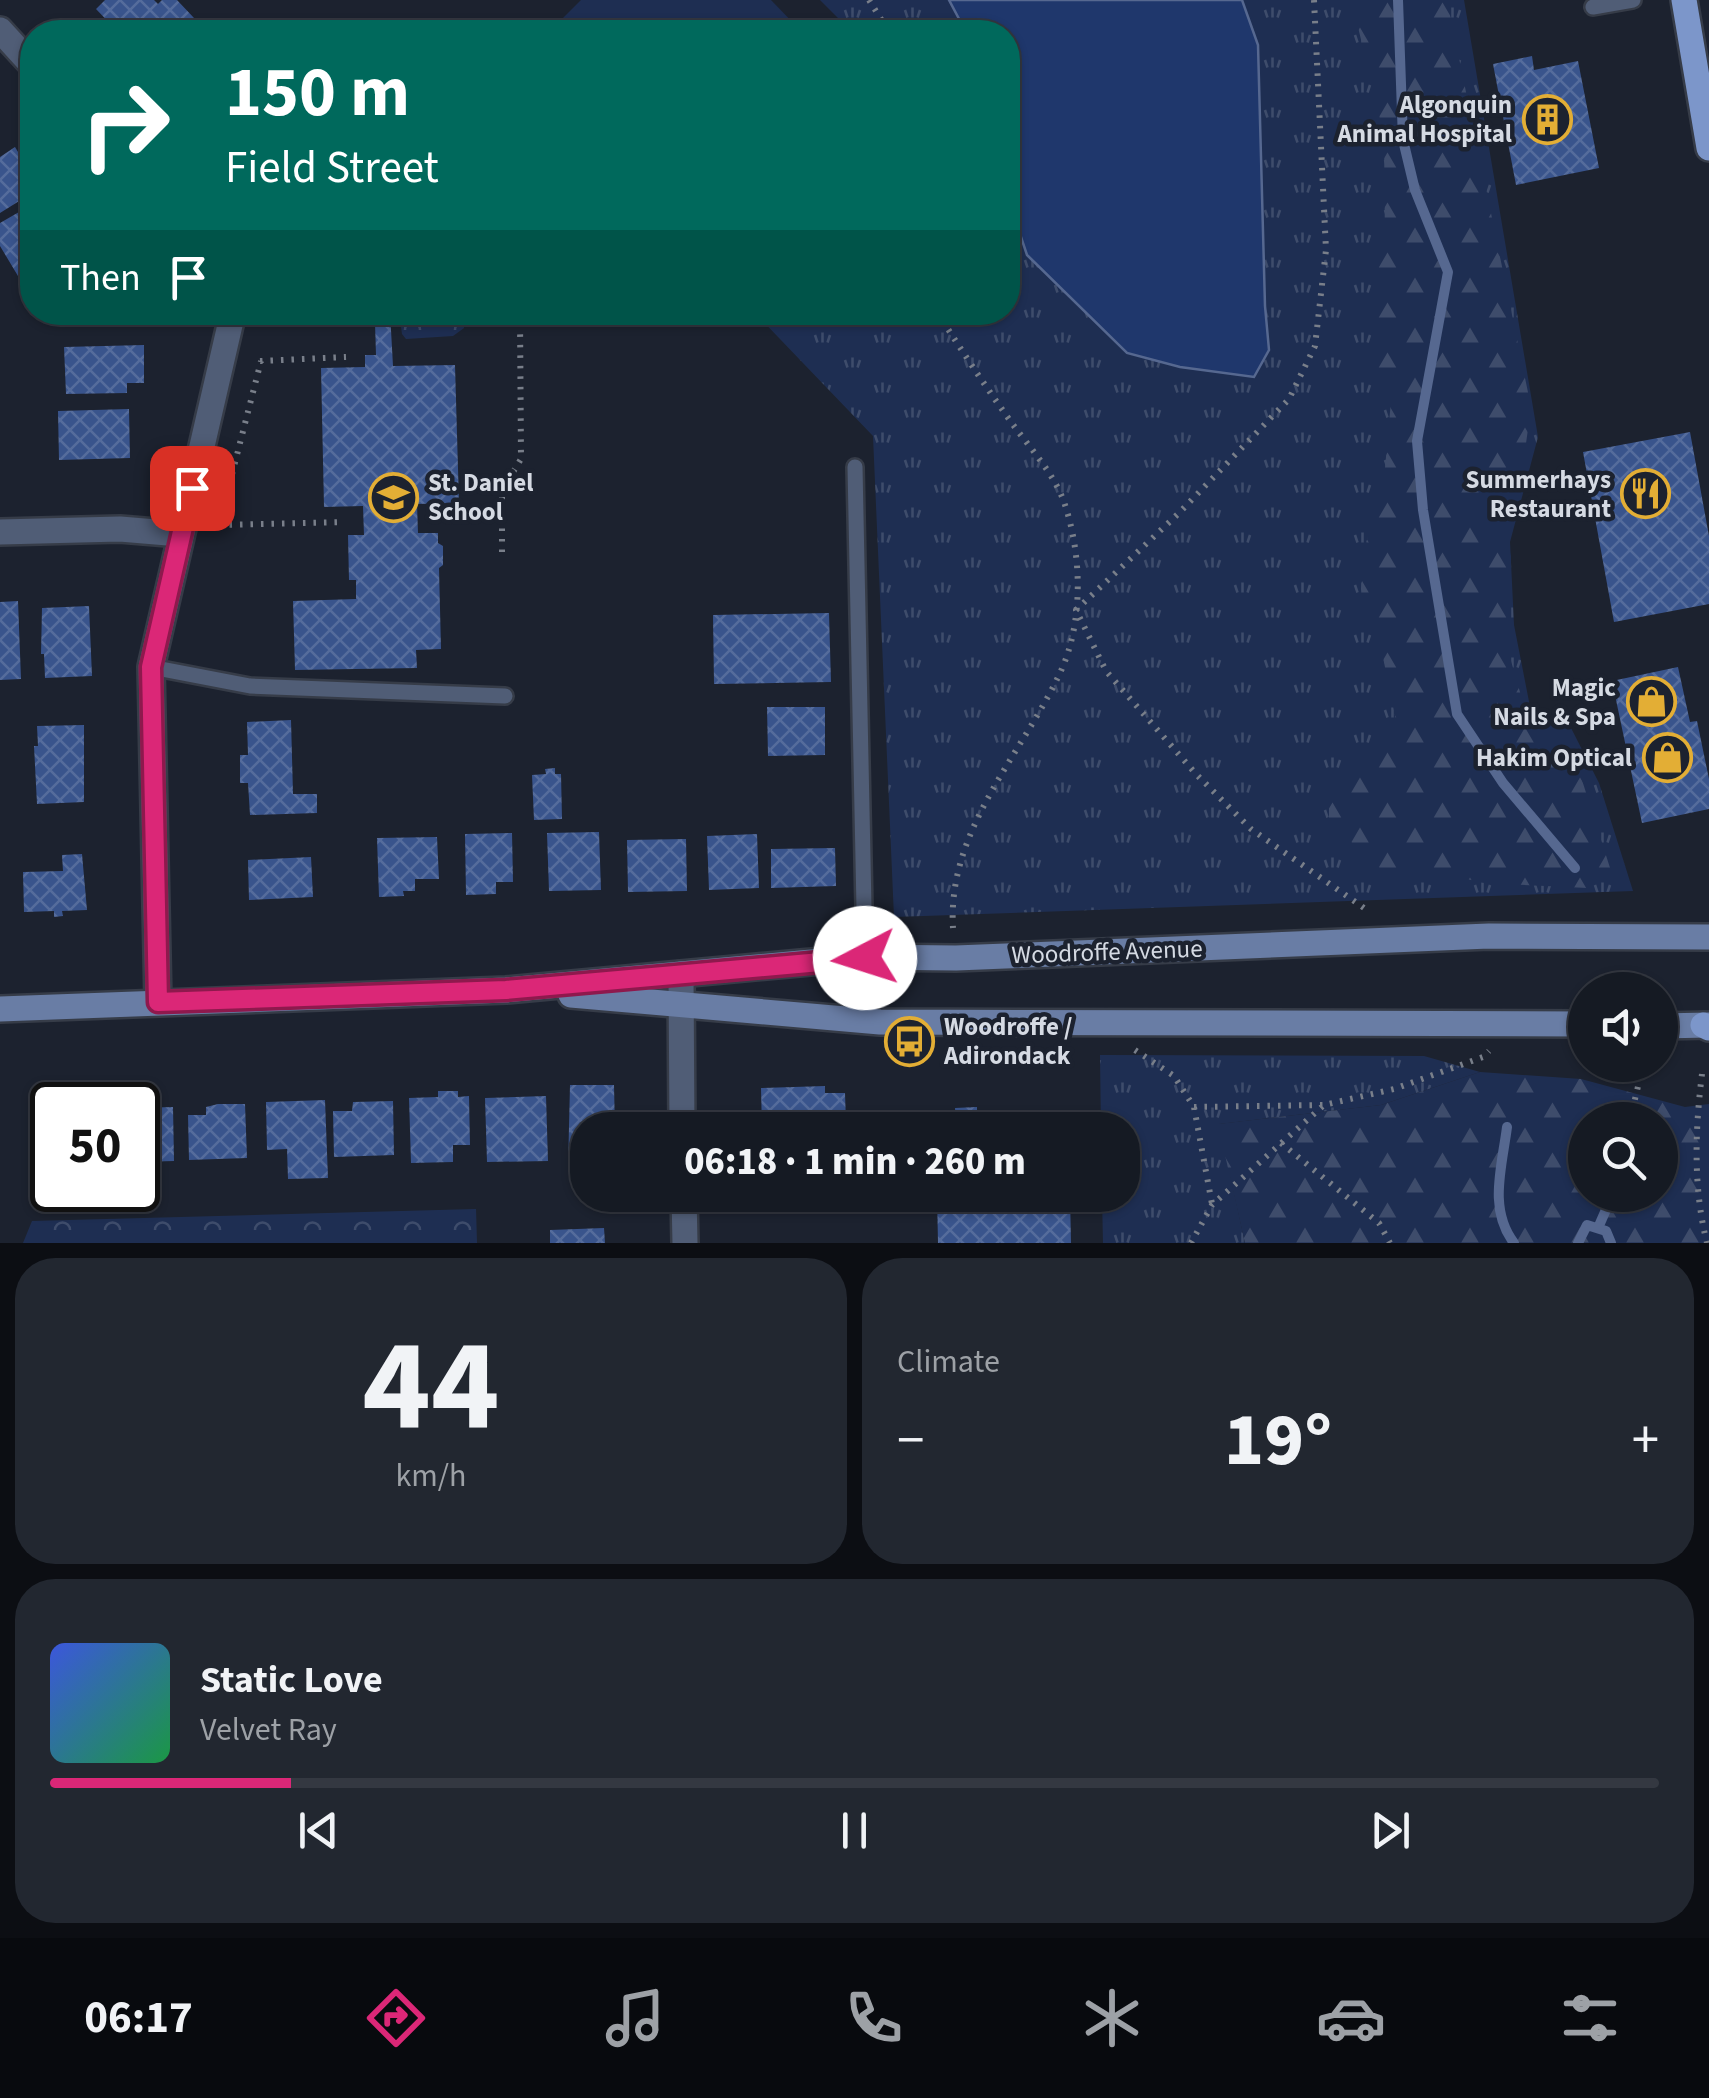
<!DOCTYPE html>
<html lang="en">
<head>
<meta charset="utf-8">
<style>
  :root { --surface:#151a23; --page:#222730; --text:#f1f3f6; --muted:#9da1a6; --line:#343841; --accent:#db2777 }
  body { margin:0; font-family:"Source Sans 3",sans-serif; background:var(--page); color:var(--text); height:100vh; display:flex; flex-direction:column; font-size:38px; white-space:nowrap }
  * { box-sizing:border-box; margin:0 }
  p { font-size:32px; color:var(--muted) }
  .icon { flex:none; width:55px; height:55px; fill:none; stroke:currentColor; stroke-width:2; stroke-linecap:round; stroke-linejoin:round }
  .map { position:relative; height:1243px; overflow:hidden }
  .sheet { display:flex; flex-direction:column; gap:15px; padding:15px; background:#0c0e13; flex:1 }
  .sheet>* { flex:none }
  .guide { position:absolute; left:20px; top:20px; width:1000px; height:305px; border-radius:40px; box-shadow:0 2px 8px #0004,0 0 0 2px var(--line); background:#00695c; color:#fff; overflow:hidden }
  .tools { position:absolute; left:1568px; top:972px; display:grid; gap:20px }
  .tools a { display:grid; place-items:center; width:110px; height:110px; border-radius:50%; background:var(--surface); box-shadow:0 2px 8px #0004,0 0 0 2px var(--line); font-size:50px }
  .speed { position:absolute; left:30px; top:1082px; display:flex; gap:20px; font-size:50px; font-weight:700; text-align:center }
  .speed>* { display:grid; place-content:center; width:130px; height:130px; border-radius:50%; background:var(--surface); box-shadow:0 2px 8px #0004,0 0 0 2px var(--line); line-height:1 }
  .speed .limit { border:5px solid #111; border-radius:15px; background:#fff; color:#111 }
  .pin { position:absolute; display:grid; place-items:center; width:85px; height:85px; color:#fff; margin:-42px; border-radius:20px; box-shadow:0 5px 15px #0006 }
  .me { position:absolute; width:110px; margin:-55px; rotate:265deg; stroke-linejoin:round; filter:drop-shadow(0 0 8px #0008) }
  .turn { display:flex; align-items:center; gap:35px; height:210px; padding:0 40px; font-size:45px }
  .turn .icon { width:130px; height:130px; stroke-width:2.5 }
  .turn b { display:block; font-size:70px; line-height:85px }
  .then { display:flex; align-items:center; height:95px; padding:0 40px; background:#0003; gap:20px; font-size:38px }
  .big { font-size:75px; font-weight:800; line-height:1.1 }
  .sheet .card { flex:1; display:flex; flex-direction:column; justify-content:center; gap:15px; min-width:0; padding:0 35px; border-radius:40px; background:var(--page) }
  .sheet .dial { align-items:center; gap:0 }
  .dial b { font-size:130px; line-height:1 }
  .song { display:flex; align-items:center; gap:30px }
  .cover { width:120px; height:120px; border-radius:15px; background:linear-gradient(135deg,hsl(230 70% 55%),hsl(140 70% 35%)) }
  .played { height:10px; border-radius:5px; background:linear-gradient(90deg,var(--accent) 15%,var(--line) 15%) }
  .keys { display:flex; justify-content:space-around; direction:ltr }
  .heat { display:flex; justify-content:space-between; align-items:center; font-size:55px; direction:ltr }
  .sheet .tiles { flex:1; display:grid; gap:15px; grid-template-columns:1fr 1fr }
  .card:last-child { grid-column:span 2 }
  .trip { position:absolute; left:570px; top:1112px; width:570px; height:100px; border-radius:40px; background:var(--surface); box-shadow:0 2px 8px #0004,0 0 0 2px var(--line); font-weight:800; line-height:100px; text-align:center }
  .dock { display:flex; height:160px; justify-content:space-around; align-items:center; background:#080a0e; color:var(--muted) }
  .dock .icon { width:70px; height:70px }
  .dock .current { color:var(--accent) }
  .dock b { font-size:45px; color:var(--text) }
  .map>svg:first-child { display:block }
</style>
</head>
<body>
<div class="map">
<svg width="1709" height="1243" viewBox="0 0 1709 1243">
  <defs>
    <pattern id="grass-tufts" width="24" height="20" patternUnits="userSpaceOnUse" patternTransform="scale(2.5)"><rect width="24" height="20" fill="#1e2e52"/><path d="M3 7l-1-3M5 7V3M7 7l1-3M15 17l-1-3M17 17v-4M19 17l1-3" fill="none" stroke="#3e4c6b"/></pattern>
    <pattern id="forest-firs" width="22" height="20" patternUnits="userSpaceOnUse" patternTransform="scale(2.5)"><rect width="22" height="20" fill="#1e2e52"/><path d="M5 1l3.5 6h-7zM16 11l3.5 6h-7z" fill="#3e4c6b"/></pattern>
    <pattern id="park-crowns" width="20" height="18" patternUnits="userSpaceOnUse" patternTransform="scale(2.5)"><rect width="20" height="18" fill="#1e2e52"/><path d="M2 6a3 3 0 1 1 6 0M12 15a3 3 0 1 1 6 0" fill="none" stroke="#3e4c6b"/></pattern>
    <pattern id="building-cross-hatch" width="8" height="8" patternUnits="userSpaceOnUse" patternTransform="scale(2.5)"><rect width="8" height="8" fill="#39548c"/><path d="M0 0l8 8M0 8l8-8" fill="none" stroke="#556c9c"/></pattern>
  </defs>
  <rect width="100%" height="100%" fill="#1c222f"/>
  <path fill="url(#grass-tufts)" d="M820,0H1464L1538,437L1510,542L1514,625L1532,717L1571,728L1599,783L1633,891L894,917L873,436L755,313L1008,312V32H852Z
    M1100,1055L1424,1056L1480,1072L1381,1105L1219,1124L1245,1243H1103L1102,1195H1122V1130H1101Z"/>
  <path fill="url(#forest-firs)" fill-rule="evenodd" d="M1357,0H1447L1531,407L1521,480L1503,520L1511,557L1509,654L1526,713L1558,732L1574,755L1611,871L1588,888L1485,883L1426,870H1382L1329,822V806L1397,725L1380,643L1361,589L1368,531L1385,468L1391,401L1376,372L1368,304L1385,246L1384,136L1358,27Z
    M1480,1072L1581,1079L1685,1107L1709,1104V1243H1245L1218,1124L1381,1105ZM1585,1120H1660V1195H1585Z"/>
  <path fill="url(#park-crowns)" d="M399,312L464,313V328L453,336L406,339L402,334Z
    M476,1209L477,1243H23L32,1221Z"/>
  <path fill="#1e2e52" d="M581,0H771L800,30L797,32H549Z"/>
  <path fill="#1f376c" stroke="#566890" stroke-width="2.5" d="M949,0H1242L1258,45L1265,306L1269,350L1254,377L1180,367L1127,353L1027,255L1008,198V32H966Z"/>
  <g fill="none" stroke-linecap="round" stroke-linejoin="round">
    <path stroke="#566890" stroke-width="10" d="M1398,0L1403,140L1415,190L1448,272L1417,441L1423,510L1457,714L1503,783L1575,868
      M1507,1127C1502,1167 1488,1209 1514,1243
      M1598,1228L1608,1205
      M1578,1243L1587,1225L1606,1231L1611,1243"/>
  </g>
  <path fill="url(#building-cross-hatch)" d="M105,0H154L158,4L162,0H177L194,18L182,30L184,32H118L96,9Z
    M1532,56L1534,70L1578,61L1599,168L1516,185L1493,64Z
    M15,147L32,175V193L0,213V157Z
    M19,212L25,222L32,218V274L21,281L0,246V223Z
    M65,312H134V316L65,318Z
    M364,312H390L393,366L455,365L459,503L417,504L418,533H438V543L443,546V565L439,568L441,649L416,650L417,668L295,670L293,601L356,599V580H349L348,535H364L363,506L324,507L321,368L365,367V355H376L375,323Z
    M144,345V383H127V393L66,394L64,347Z
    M129,409L130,458L59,460L58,411Z
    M1690,432L1709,536V604L1614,622L1583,452Z
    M18,601L21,679L0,680V602Z
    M89,606L92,676L45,678L44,654H41L42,608Z
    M829,613L831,682L714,684L713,615Z
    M1678,667L1690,722L1697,721L1709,779V809L1642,823L1612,681Z
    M767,707H825V755L768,756Z
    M291,720L293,794H317V813L250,815L248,783H240V755H248L247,722Z
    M84,725V802L37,804L34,746H38L37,726Z
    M555,768V774H561L562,819L534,820L532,775L546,774L545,769Z
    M599,832L601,890L549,891L547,833Z
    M512,833L513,882H496V894L466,895L465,834Z
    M757,834L759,888L709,890L707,836Z
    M437,837L439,879H415V891H403L404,896L379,897L377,838Z
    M686,839L687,891L628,892L627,840Z
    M835,848L836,886L771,888V849Z
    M82,854L87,910L62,911L63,916L54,917V911L24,912L23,872L63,871L62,855Z
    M311,857L313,897L249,900L248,860Z
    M570,1085H614L615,1130H588V1183H572V1168H568Z
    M825,1086V1093H845L846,1122H827V1129L762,1130L761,1088Z
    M438,1091H458V1097L469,1096L470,1145H453V1162L411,1163L409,1098L438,1097Z
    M546,1096L548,1161L487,1162L485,1098Z
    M325,1100L328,1178L288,1179L287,1149L267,1150L266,1102Z
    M393,1101L394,1155L334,1157L333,1111H352L353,1102Z
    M218,1104H245L247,1158L189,1160L188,1115H206V1107Z
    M173,1107L174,1161L138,1162V1108Z
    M977,1107V1124L988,1123V1126L1043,1122L1068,1124V1130H935V1126L956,1125L955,1108Z
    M764,1195H828L829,1210L765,1212Z
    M937,1195H1070L1071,1243H938Z
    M604,1228L605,1243H550V1230Z"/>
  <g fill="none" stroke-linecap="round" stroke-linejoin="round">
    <defs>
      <path id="lane" d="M1593,7L1633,0
        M855,467L865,957
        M151,667L250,686L505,696"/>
      <path id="street" d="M0,30L32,65
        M0,532L120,529L180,534
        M681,974L682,1130
        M158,1002L151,667L233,312
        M684,1195L685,1243"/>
      <path id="secondary" d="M571,995L880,1022L1585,1024
        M0,1009L506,990L865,957L956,958L1489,936L1709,937
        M1660,1026L1709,1025"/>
      <path id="primary" d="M1684,0L1709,148
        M1703,1025L1709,1028"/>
    </defs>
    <use href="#lane" stroke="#363c48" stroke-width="20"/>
    <use href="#street" stroke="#363c48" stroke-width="30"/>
    <use href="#secondary" stroke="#363c48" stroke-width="30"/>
    <use href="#primary" stroke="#363c48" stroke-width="30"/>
    <path stroke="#797f8a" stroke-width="6" stroke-dasharray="2.5 8" stroke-linecap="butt" d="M869,0L889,32
      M1314,0L1326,250L1315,346L1289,399L1179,513L1076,610L1106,671L1196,774L1251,829L1364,908
      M937,312C962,351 987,389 1014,426C1031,449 1054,474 1064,502C1082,554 1084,622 1060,673C1021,756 947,830 953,928
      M260,361L346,357
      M219,525L261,361
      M219,525L343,522
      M502,552V490L521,459L520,316L517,312
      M1135,1050L1174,1076L1194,1107L1212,1204
      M1702,1074C1695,1130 1693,1188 1707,1243
      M1194,1107L1323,1105
      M1630,1120L1640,1078
      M1281,1143L1379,1223L1390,1243
      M1191,1243L1212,1205L1324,1105L1394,1089L1483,1057L1489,1051"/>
    <use href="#lane" stroke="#505d76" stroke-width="15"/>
    <use href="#street" stroke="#505d76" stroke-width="25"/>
    <use href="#secondary" stroke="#697da5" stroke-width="25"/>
    <use href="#primary" stroke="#7c96ca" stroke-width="25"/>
  </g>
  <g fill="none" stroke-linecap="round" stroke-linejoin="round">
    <defs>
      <path id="route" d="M192,488L151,667L158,1002L506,990L865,958"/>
    </defs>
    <use href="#route" stroke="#8e194d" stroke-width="25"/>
    <use href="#route" stroke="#db2777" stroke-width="18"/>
  </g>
  <defs>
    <symbol id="building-ring" viewBox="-11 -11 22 22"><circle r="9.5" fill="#1c222f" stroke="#e3ae35" stroke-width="1.5"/><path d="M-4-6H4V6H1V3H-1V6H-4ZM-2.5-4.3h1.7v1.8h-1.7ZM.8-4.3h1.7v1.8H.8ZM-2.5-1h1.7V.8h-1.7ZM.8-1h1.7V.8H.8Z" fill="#e3ae35"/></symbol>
    <symbol id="restaurant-ring" viewBox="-11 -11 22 22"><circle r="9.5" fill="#1c222f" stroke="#e3ae35" stroke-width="1.5"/><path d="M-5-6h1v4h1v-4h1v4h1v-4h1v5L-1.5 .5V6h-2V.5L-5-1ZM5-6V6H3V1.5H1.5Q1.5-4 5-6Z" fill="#e3ae35"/></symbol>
    <symbol id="school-ring" viewBox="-11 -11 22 22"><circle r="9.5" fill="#1c222f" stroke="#e3ae35" stroke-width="1.5"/><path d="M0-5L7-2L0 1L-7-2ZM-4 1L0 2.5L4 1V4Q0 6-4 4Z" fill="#e3ae35"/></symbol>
    <symbol id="shop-ring" viewBox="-11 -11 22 22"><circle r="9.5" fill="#1c222f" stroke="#e3ae35" stroke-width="1.5"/><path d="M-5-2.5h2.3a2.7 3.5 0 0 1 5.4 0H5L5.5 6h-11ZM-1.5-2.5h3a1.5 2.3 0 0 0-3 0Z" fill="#e3ae35"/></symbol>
    <symbol id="bus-ring" viewBox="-11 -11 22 22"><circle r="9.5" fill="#1c222f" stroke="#e3ae35" stroke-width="1.5"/><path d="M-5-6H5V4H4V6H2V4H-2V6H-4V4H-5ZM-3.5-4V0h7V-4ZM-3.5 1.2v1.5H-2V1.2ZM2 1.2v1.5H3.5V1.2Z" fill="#e3ae35"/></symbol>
  </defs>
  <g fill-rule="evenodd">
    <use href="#building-ring" x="1520" y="92" width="55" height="55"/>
    <use href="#restaurant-ring" x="1618" y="466" width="55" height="55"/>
    <use href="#school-ring" x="366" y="470" width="55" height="55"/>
    <use href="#shop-ring" x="1624" y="674" width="55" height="55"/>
    <use href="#shop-ring" x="1640" y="730" width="55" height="55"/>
    <use href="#bus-ring" x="882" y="1014" width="55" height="55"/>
  </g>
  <g text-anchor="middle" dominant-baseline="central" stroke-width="9" stroke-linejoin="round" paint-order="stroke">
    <g font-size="25" font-weight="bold" fill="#d5dae3" stroke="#1c222f" text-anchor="end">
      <text x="1512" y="105">Algonquin<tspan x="1512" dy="29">Animal Hospital</tspan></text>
      <text x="1611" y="480">Summerhays<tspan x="1611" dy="29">Restaurant</tspan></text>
      <text x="428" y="483" text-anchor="start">St. Daniel<tspan x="428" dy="29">School</tspan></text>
      <text x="1616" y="688">Magic<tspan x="1616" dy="29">Nails &amp; Spa</tspan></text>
      <text x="1632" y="758">Hakim Optical</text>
      <text x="944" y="1027" text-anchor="start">Woodroffe /<tspan x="944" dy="29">Adirondack</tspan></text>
    </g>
    <g font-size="25" fill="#d5dae3" stroke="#1c222f">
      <text transform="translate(1107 952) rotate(-2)">Woodroffe Avenue</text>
    </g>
  </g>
</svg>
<div class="tools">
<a><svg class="icon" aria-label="sound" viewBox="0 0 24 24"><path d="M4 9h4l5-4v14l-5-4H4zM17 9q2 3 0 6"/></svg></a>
<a><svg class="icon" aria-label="search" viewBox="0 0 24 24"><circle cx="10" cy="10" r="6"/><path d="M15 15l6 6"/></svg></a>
</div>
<div class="speed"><div class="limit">50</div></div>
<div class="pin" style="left:192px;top:488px;background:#d93025"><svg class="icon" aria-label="arrive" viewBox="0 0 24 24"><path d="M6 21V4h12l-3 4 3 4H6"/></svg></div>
<svg class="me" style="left:865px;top:958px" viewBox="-20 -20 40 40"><circle r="19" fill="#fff"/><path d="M0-13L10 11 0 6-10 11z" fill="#db2777"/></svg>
<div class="trip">06:18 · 1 min · 260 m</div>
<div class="guide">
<div class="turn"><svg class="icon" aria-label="right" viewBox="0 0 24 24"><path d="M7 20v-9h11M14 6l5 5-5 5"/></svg><div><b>150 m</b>Field Street</div></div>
<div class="then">Then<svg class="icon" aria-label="arrive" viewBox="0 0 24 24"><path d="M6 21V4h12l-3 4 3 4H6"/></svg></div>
</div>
</div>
<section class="sheet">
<div class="tiles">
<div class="card dial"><b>44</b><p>km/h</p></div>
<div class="card"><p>Climate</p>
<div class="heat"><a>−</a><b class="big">19°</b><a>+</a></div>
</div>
<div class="card">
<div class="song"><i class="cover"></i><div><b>Static Love</b><p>Velvet Ray</p></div></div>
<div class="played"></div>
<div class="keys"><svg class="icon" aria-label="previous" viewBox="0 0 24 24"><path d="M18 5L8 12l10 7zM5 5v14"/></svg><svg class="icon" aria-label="pause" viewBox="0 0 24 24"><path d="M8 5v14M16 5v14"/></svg><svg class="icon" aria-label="next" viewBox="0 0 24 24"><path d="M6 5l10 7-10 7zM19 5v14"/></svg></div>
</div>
</div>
</section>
<nav class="dock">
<b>06:17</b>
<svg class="icon current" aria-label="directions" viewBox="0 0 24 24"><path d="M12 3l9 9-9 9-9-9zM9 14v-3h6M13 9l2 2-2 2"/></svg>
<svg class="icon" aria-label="music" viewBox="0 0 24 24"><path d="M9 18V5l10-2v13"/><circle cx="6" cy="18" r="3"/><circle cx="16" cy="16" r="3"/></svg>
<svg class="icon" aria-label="phone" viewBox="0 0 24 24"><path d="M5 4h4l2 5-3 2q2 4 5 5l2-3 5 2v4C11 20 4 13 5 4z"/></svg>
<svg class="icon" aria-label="climate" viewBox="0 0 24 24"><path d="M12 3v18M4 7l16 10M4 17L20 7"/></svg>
<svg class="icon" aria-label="car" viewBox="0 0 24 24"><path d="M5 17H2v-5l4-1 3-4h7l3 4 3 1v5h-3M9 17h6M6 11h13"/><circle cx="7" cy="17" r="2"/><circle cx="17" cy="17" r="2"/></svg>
<svg class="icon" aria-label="filters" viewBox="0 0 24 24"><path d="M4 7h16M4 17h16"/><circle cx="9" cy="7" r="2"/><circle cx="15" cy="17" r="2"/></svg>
</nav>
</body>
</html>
